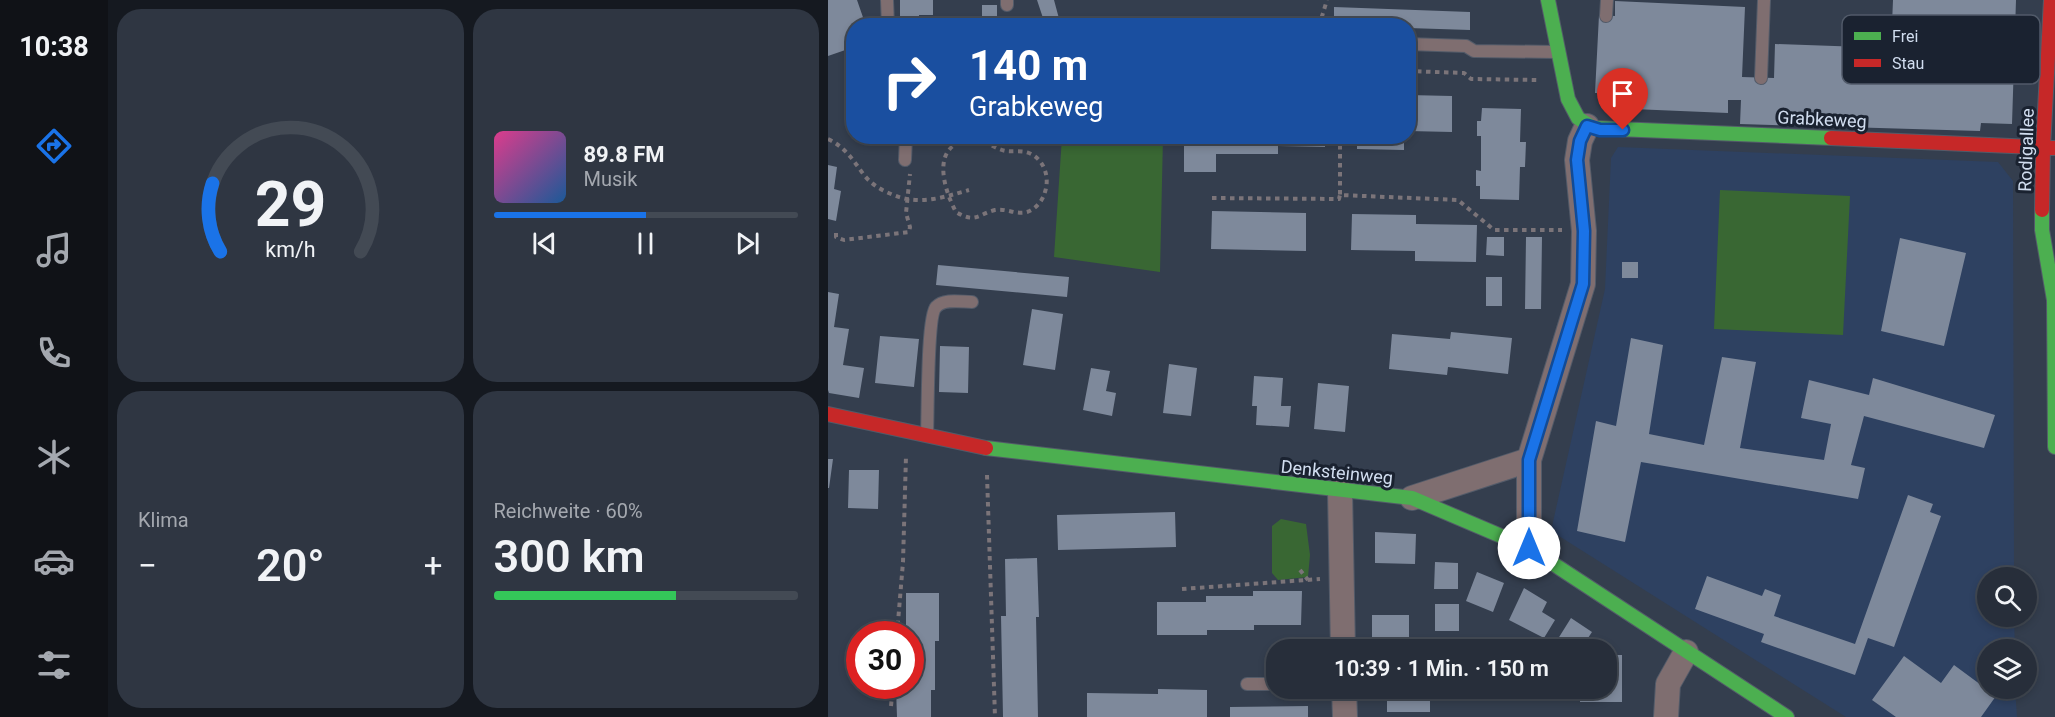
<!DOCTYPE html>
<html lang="de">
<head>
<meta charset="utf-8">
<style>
  :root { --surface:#272e3a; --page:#2f3642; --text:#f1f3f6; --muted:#a4a8af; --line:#434a54; --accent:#1a73e8 }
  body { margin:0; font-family:Roboto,sans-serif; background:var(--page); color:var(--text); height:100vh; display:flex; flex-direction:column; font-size:22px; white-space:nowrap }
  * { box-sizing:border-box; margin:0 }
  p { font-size:20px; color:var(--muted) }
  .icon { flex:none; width:33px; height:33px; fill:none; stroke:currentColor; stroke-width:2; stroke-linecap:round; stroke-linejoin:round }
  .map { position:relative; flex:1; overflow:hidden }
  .sheet { display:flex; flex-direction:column; gap:9px; padding:9px; background:#151920; width:720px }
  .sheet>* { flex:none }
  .banner { position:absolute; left:18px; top:18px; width:570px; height:126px; border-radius:24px; box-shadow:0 3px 9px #0003,0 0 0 2px var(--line); background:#1a4fa0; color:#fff; overflow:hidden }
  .tools { position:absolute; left:1149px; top:567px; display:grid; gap:12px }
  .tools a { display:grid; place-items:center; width:60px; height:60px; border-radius:50%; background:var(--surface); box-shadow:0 3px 9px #0003,0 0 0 2px var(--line); font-size:30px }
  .speed { position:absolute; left:18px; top:621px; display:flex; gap:12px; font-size:30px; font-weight:700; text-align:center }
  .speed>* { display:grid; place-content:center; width:78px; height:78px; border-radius:50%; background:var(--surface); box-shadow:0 3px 9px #0003,0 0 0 2px var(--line); line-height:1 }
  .speed .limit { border:9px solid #d22; background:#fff; color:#111 }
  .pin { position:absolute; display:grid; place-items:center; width:51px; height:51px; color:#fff; margin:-62px -26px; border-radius:50% 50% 50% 0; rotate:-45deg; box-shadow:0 0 6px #0007 }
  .pin .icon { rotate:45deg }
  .me { position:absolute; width:66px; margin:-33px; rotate:0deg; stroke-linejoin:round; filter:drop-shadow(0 0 4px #0008) }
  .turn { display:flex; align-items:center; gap:21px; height:126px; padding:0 24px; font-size:27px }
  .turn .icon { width:78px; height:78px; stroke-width:2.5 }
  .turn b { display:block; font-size:42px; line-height:51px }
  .big { font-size:45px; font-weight:600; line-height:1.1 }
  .sheet .card { flex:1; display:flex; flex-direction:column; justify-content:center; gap:9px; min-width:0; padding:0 21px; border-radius:24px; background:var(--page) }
  .sheet .dial { align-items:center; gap:0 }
  .dial svg { height:156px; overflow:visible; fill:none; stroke:var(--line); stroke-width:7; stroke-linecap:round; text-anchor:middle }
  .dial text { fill:var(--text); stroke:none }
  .song { display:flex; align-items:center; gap:18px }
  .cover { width:72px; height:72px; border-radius:9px; background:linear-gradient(135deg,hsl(330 70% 55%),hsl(210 70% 35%)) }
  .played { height:6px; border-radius:3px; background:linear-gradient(90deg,var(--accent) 50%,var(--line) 50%) }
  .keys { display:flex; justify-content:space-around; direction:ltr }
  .heat { display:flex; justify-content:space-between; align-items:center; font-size:33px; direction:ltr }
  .charge { height:9px; border-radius:4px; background:linear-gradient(90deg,#34c759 60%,var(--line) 0) }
  .sheet .tiles { flex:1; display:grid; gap:9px; grid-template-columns:repeat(2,1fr) }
  .trip { position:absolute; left:438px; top:639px; width:351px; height:60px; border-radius:24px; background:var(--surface); box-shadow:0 3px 9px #0003,0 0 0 2px var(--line); font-weight:600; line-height:60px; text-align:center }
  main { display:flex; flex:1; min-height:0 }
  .menu { display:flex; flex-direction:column; width:108px; justify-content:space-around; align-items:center; background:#101217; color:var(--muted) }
  .menu .icon { width:42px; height:42px }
  .menu .current { color:var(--accent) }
  .menu b { font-size:27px; color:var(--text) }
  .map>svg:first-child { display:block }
</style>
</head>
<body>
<main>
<nav class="menu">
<b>10:38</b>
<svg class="icon current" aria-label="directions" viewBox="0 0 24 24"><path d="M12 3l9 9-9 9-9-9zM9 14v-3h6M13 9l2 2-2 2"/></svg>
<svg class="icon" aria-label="music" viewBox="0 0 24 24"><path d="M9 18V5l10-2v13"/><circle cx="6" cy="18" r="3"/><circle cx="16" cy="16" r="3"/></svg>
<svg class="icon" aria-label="phone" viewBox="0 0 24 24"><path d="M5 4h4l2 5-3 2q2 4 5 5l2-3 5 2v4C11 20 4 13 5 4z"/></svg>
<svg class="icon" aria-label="climate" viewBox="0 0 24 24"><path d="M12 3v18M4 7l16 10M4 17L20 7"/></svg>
<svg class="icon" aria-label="car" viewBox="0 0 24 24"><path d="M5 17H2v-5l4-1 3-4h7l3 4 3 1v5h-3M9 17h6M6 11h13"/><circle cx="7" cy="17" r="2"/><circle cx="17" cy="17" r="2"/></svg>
<svg class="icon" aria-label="filters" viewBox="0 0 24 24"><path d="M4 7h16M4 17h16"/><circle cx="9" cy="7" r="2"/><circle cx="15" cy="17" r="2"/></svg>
</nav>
<section class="sheet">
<div class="tiles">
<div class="card dial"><svg viewBox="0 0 100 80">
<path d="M14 69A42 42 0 1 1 86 69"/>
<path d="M14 69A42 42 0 0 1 10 34" stroke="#1a73e8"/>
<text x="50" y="56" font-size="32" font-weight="700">29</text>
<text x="50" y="72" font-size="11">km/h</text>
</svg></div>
<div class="card">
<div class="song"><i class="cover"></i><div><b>89.8 FM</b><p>Musik</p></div></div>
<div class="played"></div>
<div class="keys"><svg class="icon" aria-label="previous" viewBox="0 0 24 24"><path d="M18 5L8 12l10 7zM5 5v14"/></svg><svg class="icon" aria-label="pause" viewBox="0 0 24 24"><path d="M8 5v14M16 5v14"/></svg><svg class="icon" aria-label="next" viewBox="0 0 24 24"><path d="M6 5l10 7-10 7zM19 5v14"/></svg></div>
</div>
<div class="card"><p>Klima</p>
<div class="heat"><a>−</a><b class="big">20°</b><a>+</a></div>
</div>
<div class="card"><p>Reichweite · 60%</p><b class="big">300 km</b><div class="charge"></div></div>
</div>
</section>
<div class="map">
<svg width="1227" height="717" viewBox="0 0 1227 717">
  <rect width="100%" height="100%" fill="#343e4e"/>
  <path fill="#2e4161" d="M790,147L1170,162L1185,181L1186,577L1160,578V616L1186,617L1187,649L1160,650V688L1187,689L1189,717H1018L723,531L777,289L783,158Z"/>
  <path fill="#396733" d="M234,137H335L332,272L226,257Z
    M892,190L1022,196L1015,335L886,329Z
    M453,519L478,524L482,555L480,577L450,580L444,573V526Z"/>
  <path fill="#7e899b" d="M0,0H29L38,26H26V47L0,56Z
    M72,0H105V15H91V26H72Z
    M209,0H226L233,26H210L209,21L215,18Z
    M1065,0H1188L1184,124L1153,123L1152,131L912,124L913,100H900V113L781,108V93H767L771,15L787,16V1L917,7L914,77L946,78L947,44L1063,48Z
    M154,5H169V26H154Z
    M506,7L642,12V30L580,28V26L506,25Z
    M580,95L624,96V132L580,131Z
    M654,108L693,109L692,142H698L697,167H692L691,200L652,199V186H648V170L653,171V136H649V121H653Z
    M356,136H497V147L450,146V154H388V172H356Z
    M529,136H576V150L529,149Z
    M0,165L9,167L6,189L13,191L8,221L0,219Z
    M384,211L478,213V251L383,249Z
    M524,214L588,215V224L649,225L648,262L587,261V251L523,250Z
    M659,237H676V256L658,255Z
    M698,237H714L713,309H697Z
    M1072,238L1138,253L1116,346L1053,331Z
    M794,262H810V278H794Z
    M110,265L241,277L239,297L108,285Z
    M658,277H674V306H658Z
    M0,292L11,294L6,327L21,329L15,365L36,368L31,398L1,393L0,390Z
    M204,309L235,314L227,370L195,365Z
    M623,332L684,338L680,374L620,367L619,375L561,369L564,334L622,339Z
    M52,336L91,339L86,387L47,383Z
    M803,338L835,345L821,434L876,445L894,357L928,362L912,448L996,460L1003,424L973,418L981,380L1041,395L1045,378L1167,415L1156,448L1036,416L1023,465L1037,468L1030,499L813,462L797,542L749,531L768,421L788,426Z
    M112,346L141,347L140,393L111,392Z
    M341,364L369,368L363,416L335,413Z
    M263,368L282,371L278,391L288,393L284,416L255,410Z
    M426,376L455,378L453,406H463L461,427L428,425L429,406H424Z
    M490,383L521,386L517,432L486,429Z
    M0,459H5L1,488H0Z
    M21,470H51L50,509L20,508Z
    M1080,495L1105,504L1102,512L1113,516L1066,647L1040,638L1027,675L933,642L936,634L867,609L879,576L934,596L937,589L953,595L946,616L1027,644Z
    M347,512L348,547L230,550L229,515Z
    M547,532L588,534L587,564L547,563Z
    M209,558L211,617H208L210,717H175L173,616H178L177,559Z
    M607,562L630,563V589H606Z
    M649,572L676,583L665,612L638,601Z
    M696,588L719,602L714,612L727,620L716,638L681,620Z
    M425,591H474L473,625H426V630H379V635H329V602H378V596H425Z
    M78,593H111V641H107V690H103V717H69L68,688H74V686H82V634H78Z
    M607,604H631V631H607Z
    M544,615H581V650H544Z
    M743,618L764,632L752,650H723Z
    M778,655H794V702H752V688H778Z
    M1076,656L1113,683L1126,665L1168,696L1153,717H1068L1044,700Z
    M559,688H602V712H559Z
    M330,689L379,690V717H259V693L330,694Z
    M480,706V717H402V707Z"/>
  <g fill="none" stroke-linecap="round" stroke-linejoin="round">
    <defs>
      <path id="lane" d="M59,0L60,26
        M179,0V5
        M778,16L779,0
        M580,44L638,46L646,51L729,52
        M933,78L936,0
        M77,160L78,136
        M99,434C100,415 99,316 108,307C116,298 134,302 144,302
        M419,684H448"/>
      <path id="street" d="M512,491L515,650
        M584,498L701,460
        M701,548V460L755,284L756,231L749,160L752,141L759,126
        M516,688L517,717
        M838,717L840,684L858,652"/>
      <path id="fast" d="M720,0L740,99L750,118L765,128L1003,138
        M1214,210V230L1226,300L1227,447
        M158,448L584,498L701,548L959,717"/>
      <path id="jam" d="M1003,138L1227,148
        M1214,210L1215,147L1223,0
        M0,414L158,448"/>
    </defs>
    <use href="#lane" stroke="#535b69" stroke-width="14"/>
    <use href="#street" stroke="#535b69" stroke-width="26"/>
    <use href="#fast" stroke="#535b69" stroke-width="16"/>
    <use href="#jam" stroke="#535b69" stroke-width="16"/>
    <path stroke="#7b7479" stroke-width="4" stroke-dasharray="4.5 4.5" stroke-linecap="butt" d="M491,26L499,0
      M580,71L636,73L643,79L710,80
      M512,136V195L630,200L666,230H734
      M0,139C17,147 25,160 36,175C43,184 53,190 63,194C90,206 113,198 141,190
      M147,140C158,141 167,149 178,151C185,152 193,150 201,153C216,159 222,177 217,192C215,200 208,209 199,212C188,215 178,208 167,210C150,214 148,224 128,212C114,186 102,140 147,140Z
      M384,198L511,199L512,195
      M8,233V237L16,240L81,232L82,227L78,213L82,174
      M159,475L167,717
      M472,570L480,580
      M354,589L492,579
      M69,634L75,562L78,456
      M63,706L65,686"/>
    <use href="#lane" stroke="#7f6e70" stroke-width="12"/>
    <use href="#street" stroke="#7f6e70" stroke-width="24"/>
    <use href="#fast" stroke="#4caf50" stroke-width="14"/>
    <use href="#jam" stroke="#c62828" stroke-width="14"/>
  </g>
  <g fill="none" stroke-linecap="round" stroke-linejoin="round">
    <defs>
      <path id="route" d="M701,548V460L755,284L756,231L749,160L752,141L759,126L772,130H795"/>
    </defs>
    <use href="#route" stroke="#114b97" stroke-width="15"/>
    <use href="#route" stroke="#1a73e8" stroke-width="10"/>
  </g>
  <g text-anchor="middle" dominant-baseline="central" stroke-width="6" stroke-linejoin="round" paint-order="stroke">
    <g font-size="18" fill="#d1ddef" stroke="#1a2230">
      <text transform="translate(994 119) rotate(3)">Grabkeweg</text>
      <text transform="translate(1198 150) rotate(-88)">Rodigallee</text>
      <text transform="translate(509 472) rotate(6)">Denksteinweg</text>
    </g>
  </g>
  <rect x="1014" y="15" width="198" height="69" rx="9" fill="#1a2230" stroke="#515a69" stroke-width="1.5"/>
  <rect x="1026" y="32" width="27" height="8" fill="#4caf50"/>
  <rect x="1026" y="59" width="27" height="8" fill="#c62828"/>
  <g font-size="16" fill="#d1ddef">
    <text x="1064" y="42">Frei</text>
    <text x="1064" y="69">Stau</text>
  </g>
</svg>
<div class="tools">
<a><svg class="icon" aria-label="search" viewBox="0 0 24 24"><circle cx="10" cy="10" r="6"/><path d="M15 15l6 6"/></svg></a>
<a><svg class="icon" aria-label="layers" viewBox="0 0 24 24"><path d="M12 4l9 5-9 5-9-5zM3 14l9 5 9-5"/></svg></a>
</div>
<div class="speed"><div class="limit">30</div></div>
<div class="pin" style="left:795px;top:130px;background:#d93025"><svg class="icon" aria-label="arrive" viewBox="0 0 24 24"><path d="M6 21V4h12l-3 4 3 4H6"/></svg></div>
<svg class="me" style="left:701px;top:548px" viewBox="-20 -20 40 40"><circle r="19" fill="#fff"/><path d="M0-13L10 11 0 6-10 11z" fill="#1a73e8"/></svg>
<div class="trip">10:39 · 1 Min. · 150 m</div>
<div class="banner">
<div class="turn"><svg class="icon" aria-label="right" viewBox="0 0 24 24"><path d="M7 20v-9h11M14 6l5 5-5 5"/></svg><div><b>140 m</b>Grabkeweg</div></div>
</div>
</div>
</main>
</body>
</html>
